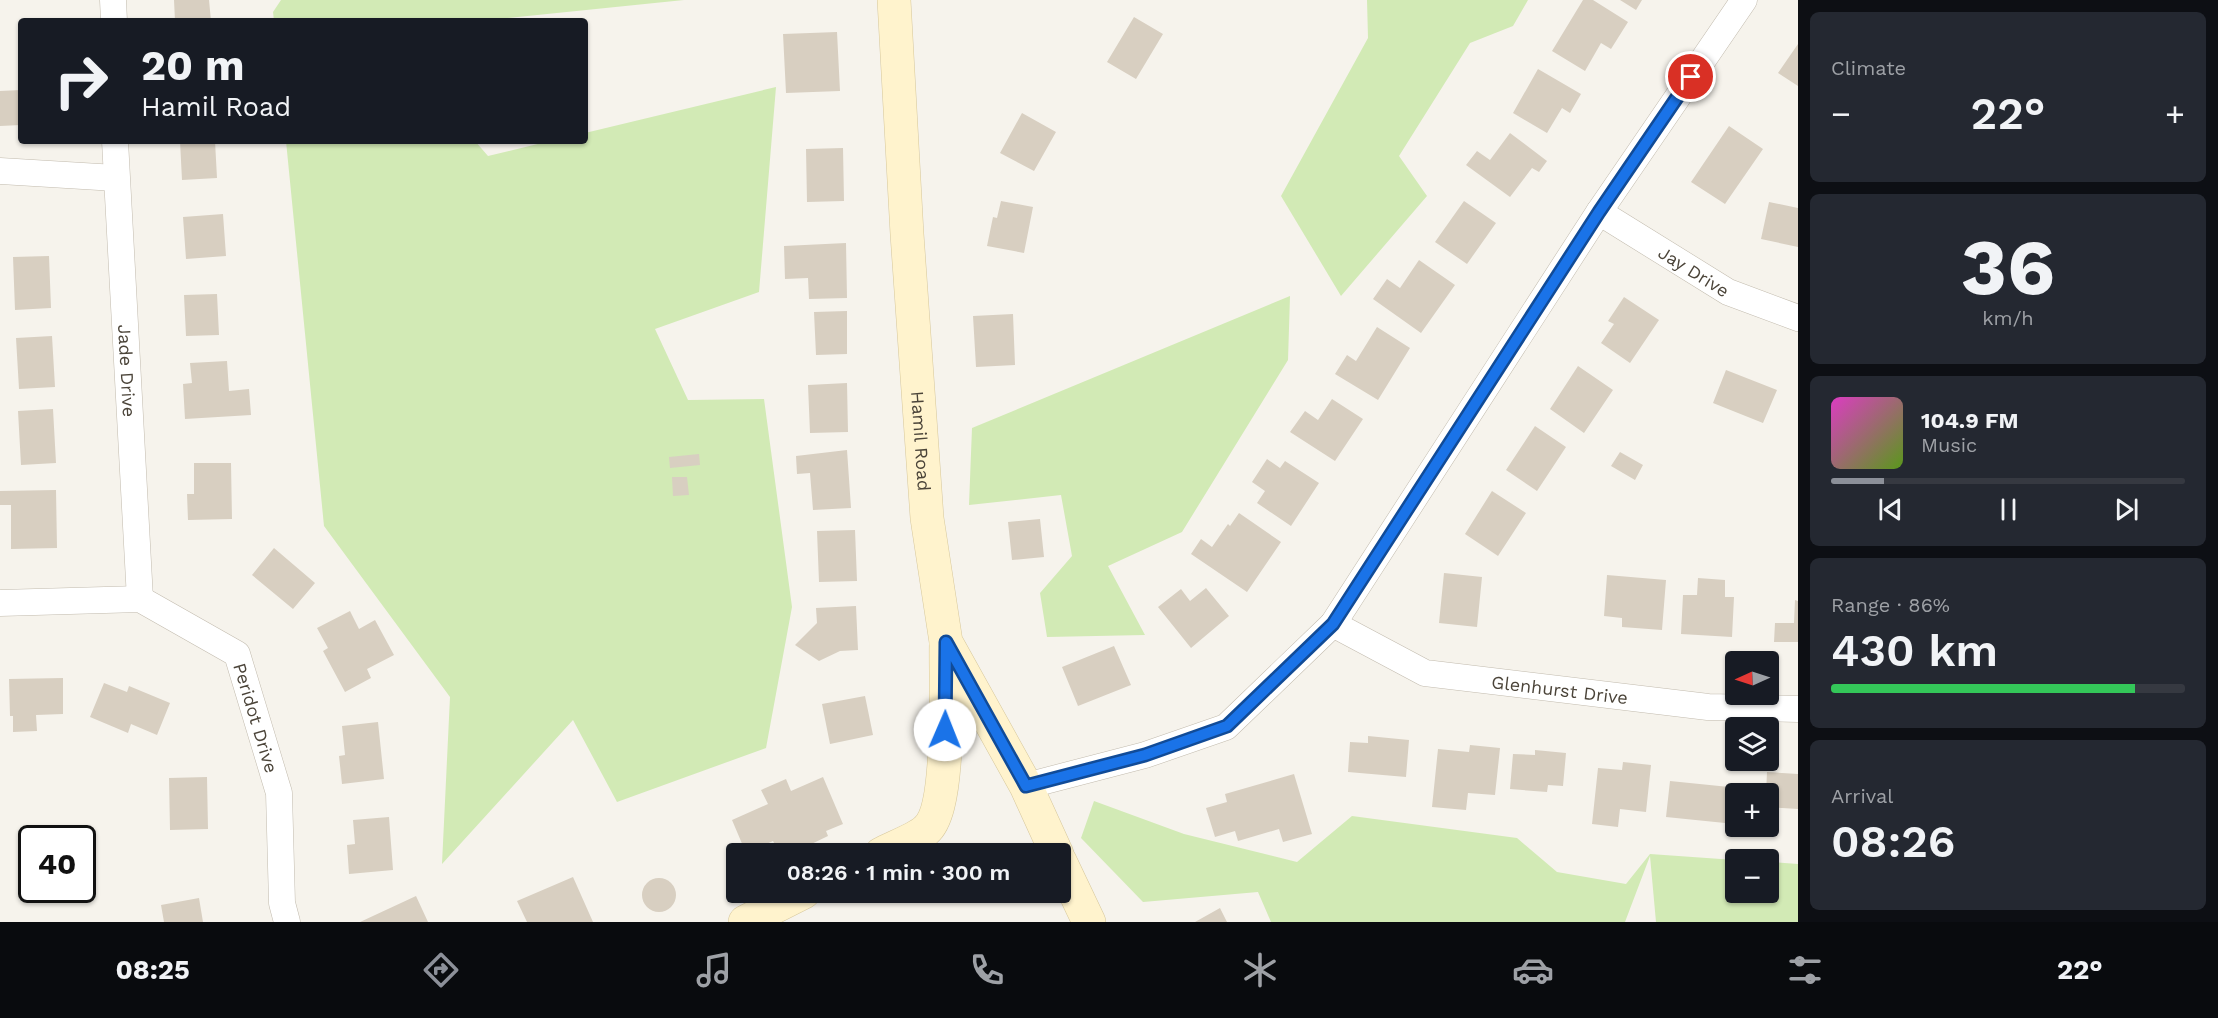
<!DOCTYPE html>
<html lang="en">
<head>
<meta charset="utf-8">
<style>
  :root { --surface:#171b24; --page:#242831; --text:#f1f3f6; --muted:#9ea1a6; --line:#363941; --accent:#8c9099 }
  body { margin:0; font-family:"Work Sans",sans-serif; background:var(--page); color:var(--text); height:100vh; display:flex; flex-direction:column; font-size:22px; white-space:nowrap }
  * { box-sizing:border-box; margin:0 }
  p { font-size:20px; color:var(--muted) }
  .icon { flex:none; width:33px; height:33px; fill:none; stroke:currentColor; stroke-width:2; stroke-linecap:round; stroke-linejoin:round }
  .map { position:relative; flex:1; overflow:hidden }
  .side { display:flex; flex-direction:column; gap:12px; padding:12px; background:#0d0f14; width:420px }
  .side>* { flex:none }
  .banner { position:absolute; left:18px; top:18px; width:570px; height:126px; border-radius:6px; box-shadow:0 2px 4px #0004; background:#171b24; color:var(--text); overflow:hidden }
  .needle { width:39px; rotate:267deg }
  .tools { position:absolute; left:1725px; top:651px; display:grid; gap:12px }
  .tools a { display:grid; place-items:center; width:54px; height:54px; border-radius:6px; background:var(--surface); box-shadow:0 2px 4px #0004; font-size:30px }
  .speed { position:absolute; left:18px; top:825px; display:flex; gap:12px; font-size:30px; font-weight:700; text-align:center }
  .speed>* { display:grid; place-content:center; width:78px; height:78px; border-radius:50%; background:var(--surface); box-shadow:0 2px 4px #0004; line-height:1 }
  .speed .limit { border:3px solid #111; border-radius:9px; background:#fff; color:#111 }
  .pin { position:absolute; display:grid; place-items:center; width:51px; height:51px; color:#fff; margin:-26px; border:3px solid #fff; border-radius:50%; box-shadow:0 2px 6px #0007 }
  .me { position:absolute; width:66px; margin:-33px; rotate:1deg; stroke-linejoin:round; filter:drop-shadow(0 0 4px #0008) }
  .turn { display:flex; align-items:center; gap:21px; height:126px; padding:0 24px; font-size:27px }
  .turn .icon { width:78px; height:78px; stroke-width:2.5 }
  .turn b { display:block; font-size:42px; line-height:51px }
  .big { font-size:45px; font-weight:600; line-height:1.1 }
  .side .widget { flex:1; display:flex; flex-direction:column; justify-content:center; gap:9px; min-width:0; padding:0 21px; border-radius:9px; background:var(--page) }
  .side .dial { align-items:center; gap:0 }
  .dial b { font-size:78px; line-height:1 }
  .song { display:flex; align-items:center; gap:18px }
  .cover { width:72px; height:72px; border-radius:9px; background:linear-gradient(135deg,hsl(310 70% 55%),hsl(90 70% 35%)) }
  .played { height:6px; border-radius:3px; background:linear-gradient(90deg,var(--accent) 15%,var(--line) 15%) }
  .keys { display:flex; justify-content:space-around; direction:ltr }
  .heat { display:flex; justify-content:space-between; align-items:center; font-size:33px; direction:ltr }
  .charge { height:9px; border-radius:4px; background:linear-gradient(90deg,#34c759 86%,var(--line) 0) }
  .trip { position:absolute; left:726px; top:843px; width:345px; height:60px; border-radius:6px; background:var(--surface); box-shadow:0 2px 4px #0004; font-weight:600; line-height:60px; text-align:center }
  .menu { display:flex; height:96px; justify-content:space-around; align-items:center; background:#090b0e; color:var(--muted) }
  .menu .icon { width:42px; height:42px }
  .menu .active { color:var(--accent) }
  .menu b { font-size:27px; color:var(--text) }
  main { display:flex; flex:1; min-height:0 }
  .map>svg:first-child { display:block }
</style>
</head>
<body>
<main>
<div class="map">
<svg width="1798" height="922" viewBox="0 0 1798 922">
  <rect width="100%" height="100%" fill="#f6f3ec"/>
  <path fill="#d2eab5" d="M281,0H684L498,19L496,21H274L273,12Z
    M1367,0H1528L1513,26L1470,43L1399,156L1427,196L1341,296L1281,196L1368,38Z
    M776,87L759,292L655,329L688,400L764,399L792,607L766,748L617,802L573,720L442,864L450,697L324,526L286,141H475L488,156L550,141H585V133Z
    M1290,296L1288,360L1182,532L1108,566L1145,635L1047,637L1040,593L1072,556L1061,495L969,505L972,428Z
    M1094,801L1184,834L1297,862L1352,816L1517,838L1557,872L1626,884L1650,854L1735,860L1736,892H1768L1769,862L1798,864V922H1656L1650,856L1625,922H1271L1258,892L1143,902L1081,838Z"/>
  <path fill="#d8cfc1" d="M174,0H209L211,21H175Z
    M1583,0H1593L1628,22L1611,49L1601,43L1585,71L1552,51Z
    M1620,0H1642L1636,10Z
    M1134,17L1163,34L1136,79L1107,62Z
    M837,32L840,91L786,93L783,34Z
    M1798,44V86L1778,73Z
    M1538,69L1581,94L1570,113L1562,108L1547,133L1513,113Z
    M21,90V125L0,126V91Z
    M1022,113L1056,132L1034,171L1000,153Z
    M1729,126L1763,149L1725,204L1691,182Z
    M1510,133L1547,161L1539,172L1532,168L1510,197L1466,165L1477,151L1490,160Z
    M180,141H215L217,178L182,180Z
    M843,148L844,201L807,202L806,149Z
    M1001,201L1033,207L1024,253L987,246L993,217L997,218Z
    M1464,201L1496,223L1467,264L1435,242Z
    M1769,202L1798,208V247L1761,239Z
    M223,214L226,256L186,259L183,217Z
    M846,243L847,298L809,299L808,278L785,279L784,246Z
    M49,256L51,308L15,310L13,257Z
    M1419,260L1455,285L1421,333L1373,299L1387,279L1400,288Z
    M217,294L219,335L186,336L184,295Z
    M1624,297L1659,320L1630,363L1601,343L1614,324L1608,321Z
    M847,311V354L816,355L814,312Z
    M1013,314L1015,365L976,367L973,316Z
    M1377,327L1410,348L1378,400L1335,374L1347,355L1356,361Z
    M52,336L55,387L19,389L16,338Z
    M227,361L229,391L249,389L251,415L185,419L183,384L192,383L190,363Z
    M1578,366L1613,390L1584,433L1550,409Z
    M1726,370L1777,390L1763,423L1713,403Z
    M847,383L848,432L810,433L808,385Z
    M1332,399L1363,419L1335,461L1290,432L1305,411L1318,420Z
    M53,409L56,463L21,465L18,411Z
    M1535,426L1566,447L1537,491L1506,470Z
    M847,450L851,508L813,510L810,473L797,474L796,456Z
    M1620,452L1643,465L1635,480L1611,466Z
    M699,454L700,465L670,468L669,457Z
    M1267,459L1280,468L1285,461L1319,483L1291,526L1257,503L1265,491L1252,482Z
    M194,463H231L232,519L188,520L187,494H194Z
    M672,477H687L689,495L673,496Z
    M56,490L57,548L11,549V505H0V491Z
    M1492,491L1526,513L1498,556L1465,534Z
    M1239,513L1281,542L1247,592L1191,554L1201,539L1212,547L1228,524L1230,526Z
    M1040,519L1044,557L1012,560L1008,522Z
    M855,530L857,581L819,582L817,531Z
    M274,548L315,583L293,609L252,575Z
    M1444,573L1482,577L1477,627L1439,623Z
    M1607,575L1666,580L1662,630L1622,627V618L1604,616Z
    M1698,578L1725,580V597H1734L1732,637L1681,634L1683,595H1697Z
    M1206,588L1229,616L1191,648L1158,607L1181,589L1190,601Z
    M1795,600L1798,601V642H1774L1775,623H1794Z
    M856,606L858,650L840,651L819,661L795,645L817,623L816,608Z
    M350,611L359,629L375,620L394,655L367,669L371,678L345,692L323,651L328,648L317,628Z
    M1114,646L1131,685L1078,706L1062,667Z
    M63,678V714L36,715L37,731L13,732V716H10L9,679Z
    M104,683L127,692L129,686L170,703L157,735L131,724L128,733L90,717Z
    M865,696L873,735L830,744L822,704Z
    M378,722L384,779L342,784L339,756L345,755L342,726Z
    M1368,736L1409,740L1406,777L1348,772L1350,742L1368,743Z
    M1470,745L1500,748L1495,795L1468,793L1466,810L1432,807L1438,749L1469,752Z
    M1535,750L1566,753L1563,786L1548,785L1547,792L1510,789L1513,754L1535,755Z
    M1623,762L1651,765L1646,812L1620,809L1618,827L1592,824L1598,768L1622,770Z
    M1767,772L1798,774V809L1768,807V794H1766Z
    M1294,774L1312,834L1283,842L1279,829L1238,841L1235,831L1215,837L1206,808L1227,802L1225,794Z
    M207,777L208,829L170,830L169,778Z
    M823,777L843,824L826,831L828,836L801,849L799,845L780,854L773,841L746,853L732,820L768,804L761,790L786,779L791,791Z
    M1670,781L1729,787L1725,823L1666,817Z
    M389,817L393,870L349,874L347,845L355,844L353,820Z
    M573,877L593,922H527L517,901Z
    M642 895a17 17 0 1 1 34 0a17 17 0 1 1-34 0Z
    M416,896L428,922H360Z
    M199,898L203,922H164L161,905Z
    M1220,908L1227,922H1195Z"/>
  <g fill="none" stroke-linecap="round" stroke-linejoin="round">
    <defs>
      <g id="street">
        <path d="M113,0L114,21"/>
        <path id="s1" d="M115,141L140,599"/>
        <path d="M0,171L116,178"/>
        <path id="s2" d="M1599,212L1728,292L1798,318"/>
        <path id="s3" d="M0,603L140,599L237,654L279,793L282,903L287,922"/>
        <path id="s4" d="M1333,624L1425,673L1708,707L1798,709"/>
        <path d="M1026,786L1145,755L1226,727L1333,624L1599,212L1744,0"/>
      </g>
      <g id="secondary">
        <path id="s5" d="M894,0L907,234L927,518L946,642L1026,786L1057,854"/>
        <path d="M881,854C892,848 918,838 926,830C952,808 945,681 946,644"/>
        <path d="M1060,861L1089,922"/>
        <path d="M745,922L804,892"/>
      </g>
    </defs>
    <use href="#street" stroke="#c2bbae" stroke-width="27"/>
    <use href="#secondary" stroke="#d6c79b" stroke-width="34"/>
    <use href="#street" stroke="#fff" stroke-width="26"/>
    <use href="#secondary" stroke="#fff3cd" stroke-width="33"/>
  </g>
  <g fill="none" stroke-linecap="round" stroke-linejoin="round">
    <defs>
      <path id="route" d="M945,730L946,642L1026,786L1145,755L1227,726L1333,624L1599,212L1691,77"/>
    </defs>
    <use href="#route" stroke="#114b97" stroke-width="15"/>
    <use href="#route" stroke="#1a73e8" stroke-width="10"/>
  </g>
  <g text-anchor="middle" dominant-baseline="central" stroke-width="4.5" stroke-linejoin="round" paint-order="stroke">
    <g font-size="18" fill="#4b4439" stroke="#fff">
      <text stroke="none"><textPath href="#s2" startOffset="112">Jay Drive</textPath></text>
      <text stroke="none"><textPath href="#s1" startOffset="230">Jade Drive</textPath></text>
      <text stroke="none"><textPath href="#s5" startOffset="442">Hamil Road</textPath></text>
      <text stroke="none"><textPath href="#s4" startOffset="240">Glenhurst Drive</textPath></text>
      <text stroke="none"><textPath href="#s3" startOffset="318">Peridot Drive</textPath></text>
    </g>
  </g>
</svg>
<div class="tools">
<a><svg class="needle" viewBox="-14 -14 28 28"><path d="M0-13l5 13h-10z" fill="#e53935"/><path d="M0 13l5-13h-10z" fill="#9ea1a6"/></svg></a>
<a><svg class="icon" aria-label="layers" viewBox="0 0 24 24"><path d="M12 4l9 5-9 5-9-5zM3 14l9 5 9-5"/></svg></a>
<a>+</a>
<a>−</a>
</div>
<div class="speed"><div class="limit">40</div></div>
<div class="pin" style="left:1691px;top:77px;background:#d93025"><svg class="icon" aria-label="arrive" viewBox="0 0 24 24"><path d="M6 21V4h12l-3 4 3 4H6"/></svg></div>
<svg class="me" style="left:945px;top:730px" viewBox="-20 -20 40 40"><circle r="19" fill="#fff"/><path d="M0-13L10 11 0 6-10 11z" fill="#1a73e8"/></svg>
<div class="trip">08:26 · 1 min · 300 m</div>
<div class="banner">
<div class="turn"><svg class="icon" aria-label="right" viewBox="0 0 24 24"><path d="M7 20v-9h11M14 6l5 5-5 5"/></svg><div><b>20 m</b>Hamil Road</div></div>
</div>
</div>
<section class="side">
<div class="widget"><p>Climate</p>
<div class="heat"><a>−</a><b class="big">22°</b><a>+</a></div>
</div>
<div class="widget dial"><b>36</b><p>km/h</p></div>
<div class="widget">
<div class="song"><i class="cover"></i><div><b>104.9 FM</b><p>Music</p></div></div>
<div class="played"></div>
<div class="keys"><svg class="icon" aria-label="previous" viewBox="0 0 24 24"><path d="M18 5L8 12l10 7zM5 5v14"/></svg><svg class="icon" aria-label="pause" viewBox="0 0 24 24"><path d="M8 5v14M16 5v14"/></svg><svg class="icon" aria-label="next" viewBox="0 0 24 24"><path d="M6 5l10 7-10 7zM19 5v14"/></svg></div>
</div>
<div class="widget"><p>Range · 86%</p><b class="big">430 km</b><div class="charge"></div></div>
<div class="widget"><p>Arrival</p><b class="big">08:26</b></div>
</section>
</main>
<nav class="menu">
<b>08:25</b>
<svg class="icon active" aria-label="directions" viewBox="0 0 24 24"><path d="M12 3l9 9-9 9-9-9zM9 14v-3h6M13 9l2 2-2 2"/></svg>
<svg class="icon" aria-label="music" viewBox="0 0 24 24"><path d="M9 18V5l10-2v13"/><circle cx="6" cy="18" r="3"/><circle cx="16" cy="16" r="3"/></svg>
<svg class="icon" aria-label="phone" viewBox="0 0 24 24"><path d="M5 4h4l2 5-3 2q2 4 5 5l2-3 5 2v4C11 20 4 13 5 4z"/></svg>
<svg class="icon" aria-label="climate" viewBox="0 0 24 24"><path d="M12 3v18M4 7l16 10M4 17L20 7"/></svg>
<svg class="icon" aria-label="car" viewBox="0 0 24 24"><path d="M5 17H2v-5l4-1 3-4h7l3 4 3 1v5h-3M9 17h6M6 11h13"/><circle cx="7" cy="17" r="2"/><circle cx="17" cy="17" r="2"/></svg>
<svg class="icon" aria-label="filters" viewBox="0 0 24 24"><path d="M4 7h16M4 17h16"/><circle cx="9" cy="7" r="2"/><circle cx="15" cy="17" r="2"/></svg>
<b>22°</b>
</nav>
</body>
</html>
